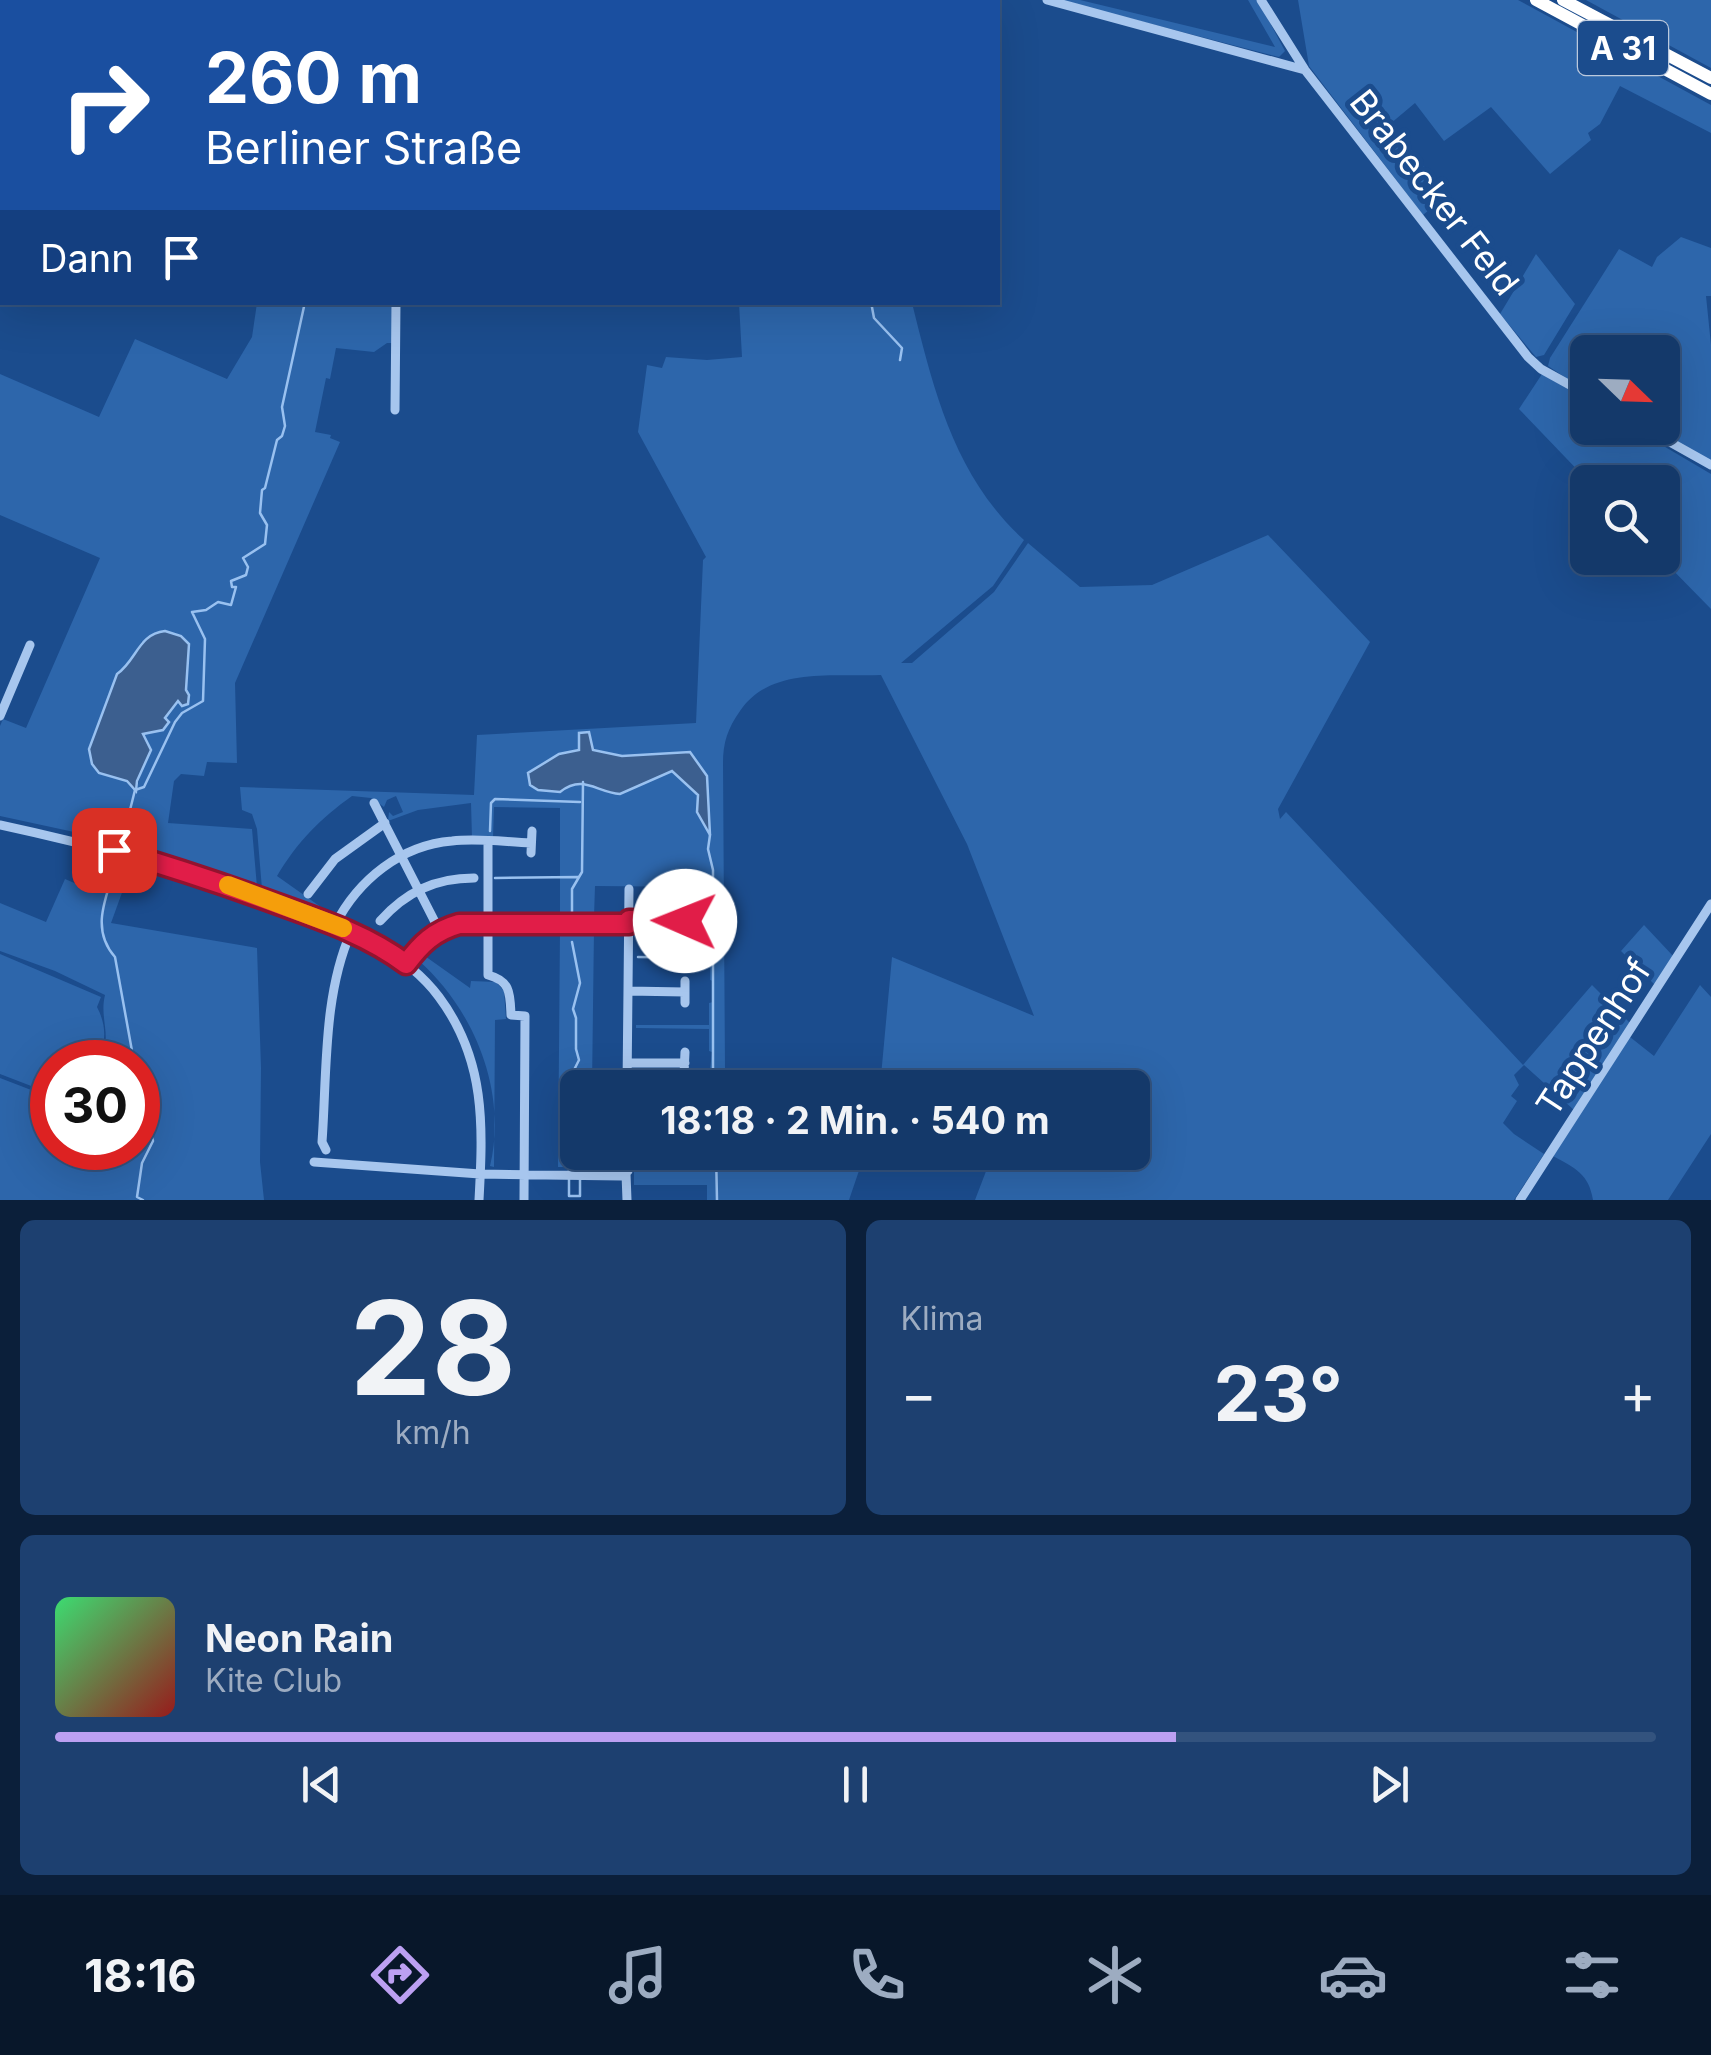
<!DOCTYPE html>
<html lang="de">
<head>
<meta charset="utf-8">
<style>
  :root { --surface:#14396a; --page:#1d4070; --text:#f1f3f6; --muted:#9dacc1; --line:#33537e; --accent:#bca0f2 }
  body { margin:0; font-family:Inter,sans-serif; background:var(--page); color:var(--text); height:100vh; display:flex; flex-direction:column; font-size:38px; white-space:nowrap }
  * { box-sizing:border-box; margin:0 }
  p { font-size:32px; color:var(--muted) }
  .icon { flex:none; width:55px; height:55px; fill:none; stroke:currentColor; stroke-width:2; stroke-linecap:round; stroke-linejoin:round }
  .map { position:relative; height:1200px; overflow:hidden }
  .side { display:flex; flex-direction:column; gap:20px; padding:20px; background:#0b1f3a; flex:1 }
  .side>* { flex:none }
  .banner { position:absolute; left:0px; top:0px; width:1000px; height:305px; box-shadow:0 10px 40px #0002,0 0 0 2px var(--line); background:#1a4fa0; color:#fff; overflow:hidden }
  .needle { width:65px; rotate:113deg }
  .tools { position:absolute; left:1570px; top:335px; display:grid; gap:20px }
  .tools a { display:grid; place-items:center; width:110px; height:110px; border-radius:15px; background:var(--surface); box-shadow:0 10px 40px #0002,0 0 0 2px var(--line); font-size:50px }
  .speed { position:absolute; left:30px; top:1040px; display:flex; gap:20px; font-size:50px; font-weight:700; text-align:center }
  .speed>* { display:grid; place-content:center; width:130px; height:130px; border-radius:50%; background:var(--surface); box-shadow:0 10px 40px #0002,0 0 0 2px var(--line); line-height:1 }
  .speed .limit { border:15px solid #d22; background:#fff; color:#111 }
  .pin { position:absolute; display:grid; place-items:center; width:85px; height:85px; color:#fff; margin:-42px; border-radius:20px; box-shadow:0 5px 15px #0006 }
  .me { position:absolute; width:110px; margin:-55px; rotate:271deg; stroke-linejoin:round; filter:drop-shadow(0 0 8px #0008) }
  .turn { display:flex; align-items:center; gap:35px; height:210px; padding:0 40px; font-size:45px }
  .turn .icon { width:130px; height:130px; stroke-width:2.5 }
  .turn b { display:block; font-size:70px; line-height:85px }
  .then { display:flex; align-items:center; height:95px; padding:0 40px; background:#0003; gap:20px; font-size:38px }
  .big { font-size:75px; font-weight:700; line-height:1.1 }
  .side .tile { flex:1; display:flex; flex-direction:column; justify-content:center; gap:15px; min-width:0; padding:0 35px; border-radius:15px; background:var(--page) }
  .side .dial { align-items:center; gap:0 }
  .dial b { font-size:130px; line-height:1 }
  .song { display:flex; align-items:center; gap:30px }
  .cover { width:120px; height:120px; border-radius:15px; background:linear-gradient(135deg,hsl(140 70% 55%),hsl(0 70% 35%)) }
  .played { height:10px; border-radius:5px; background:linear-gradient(90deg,var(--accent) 70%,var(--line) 70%) }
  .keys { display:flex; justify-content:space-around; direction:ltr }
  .heat { display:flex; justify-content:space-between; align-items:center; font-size:55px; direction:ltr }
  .side .tiles { flex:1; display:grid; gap:20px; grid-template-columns:1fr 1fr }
  .tile:last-child { grid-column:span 2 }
  .trip { position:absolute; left:560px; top:1070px; width:590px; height:100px; border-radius:15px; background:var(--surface); box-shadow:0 10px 40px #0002,0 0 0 2px var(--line); font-weight:700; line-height:100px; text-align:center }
  .tabs { display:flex; height:160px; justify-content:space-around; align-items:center; background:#08172a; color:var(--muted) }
  .tabs .icon { width:70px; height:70px }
  .tabs .current { color:var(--accent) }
  .tabs b { font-size:45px; color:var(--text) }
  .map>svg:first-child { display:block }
</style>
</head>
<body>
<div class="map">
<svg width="1711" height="1200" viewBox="0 0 1711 1200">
  <rect width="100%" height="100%" fill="#1b4c8d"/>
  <path fill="#2d66ab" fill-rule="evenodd" d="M1059,0H1080L1275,47L1248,0H1258L1285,51L1279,57Z
    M1518,0L1711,105V133L1620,86L1600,124L1588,133L1591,140L1550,174L1491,107L1444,141L1415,103L1390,124L1426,169L1431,185L1445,197L1423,215L1309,66L1298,0Z
    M1586,0H1711V68Z
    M1681,237L1711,248V296H1706L1711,345V462L1650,428H1662V352H1588L1587,392L1548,366L1550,358L1619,249L1652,267L1657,257Z
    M1536,254L1575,304L1544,355L1536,357L1500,314Z
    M257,303H393L394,343H387L374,352L336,348L330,379L326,378L315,432L331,435L330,438L340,442L235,683L237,763L207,762L204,776L181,774L174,781L168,823L252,829L257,887L111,840L0,816V726L3,719L26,728L100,558L0,515V374L99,417L135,339L227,379L252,337ZM142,641L179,701L152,731L143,734L149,744L137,788L127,781L108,776L89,749L117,674L125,668Z
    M739,303H912C934,391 954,476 1024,540L993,586L901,663H912L994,592L1028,543L1080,587L1152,585L1268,535L1370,642L1278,809L1280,819L1286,812L1523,1065L1592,985L1630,1023L1574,1110L1524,1065L1514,1075L1519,1085L1511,1096L1517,1101L1503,1123L1514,1134L1544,1154L1514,1200H975L993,1153L1132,1152V1088L880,1087L892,957L1034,1016L967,844L881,675C833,677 770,666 740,711C728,728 723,742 723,763L725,1069L762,1087H708L712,1052L709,1051V1029L636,1028V1025H709V1003L713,1002V981L710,980V887L595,886L594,917H560V808L494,807L493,838H472L471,803L418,810L388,821L389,812L393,816L403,812L396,796L387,800L384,807L371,798L352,796C321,818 297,842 277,876L335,917L262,889L257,829L252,814L242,810L240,787L474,795L477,735L696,723L703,560L706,557L638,432L647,365L662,368L666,357L707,360L742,357Z
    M1542,374L1587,400L1588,428H1633L1711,474V609L1661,558L1662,482H1589L1519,409Z
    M101,856L132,865L111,923L257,948L261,1068L260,1162L264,1200H0V1078L52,1098V1148H138V1062H100C113,1035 99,1020 105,995L55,971L0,951V903L46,922L65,879L86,888Z
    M1644,925L1674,957L1655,985L1621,951Z
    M560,929H594L592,1087L578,1088V1152L592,1153V1167H558Z
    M0,954L101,997L97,1007C107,1026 106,1043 98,1062H52V1094L0,1074Z
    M422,954L470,988L471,981L496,982L504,991L506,1019L495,1020L494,1167L490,1166C508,1092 474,1009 418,960Z
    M1700,985L1711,997V1134L1668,1200H1593C1589,1174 1575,1168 1553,1156L1630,1037L1654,1056Z
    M708,1153V1152L865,1153L849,1200H707V1185H634V1168H707Z"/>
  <path fill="#3c5f8f" stroke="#99c1f0" stroke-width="2.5" d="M165,631L181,636L189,644L186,690L189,695L188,704L182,706L178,701L165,718L169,722L163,730L143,734L151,750L137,781L136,791L127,781L99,773L92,764L89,749L117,674C137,660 138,634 165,631Z
    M589,732L593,750L622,756L690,752L707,776L710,835L697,812L698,795L672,771L620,794C596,792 583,774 560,792L538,790L530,785L528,773L559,754L579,750V733Z"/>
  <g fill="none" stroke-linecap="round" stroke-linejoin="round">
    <path stroke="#99c1f0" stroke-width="2.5" d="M817,0V2
      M316,2L317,0
      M871,302L874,318L902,348L900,360
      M490,831L491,803L495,799L580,802
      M710,835L708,849L713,870V1088
      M120,850L135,790L144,787L175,722L182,713L203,701L205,639L192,612L206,610L218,602L231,605L236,587H232L231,581L246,575L248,567L243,558L265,544L267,525L260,513L262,490L265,488L277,440L282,436L285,426L282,407L305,302
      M118,858C109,892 88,927 115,957L134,1062
      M495,878L578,877
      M572,912V889L582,872L583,782
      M572,942L580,983L573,1009L576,1018V1049L579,1060L572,1074L579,1088
      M638,957L711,958
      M138,1085L153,1141L142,1163L137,1197L143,1200
      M578,1102L575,1110L578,1120
      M578,1131L569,1141V1196H580V1179
      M716,1152L717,1200
      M580,1171V1152"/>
    <path stroke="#a7c6ee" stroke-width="9" d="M1047,0L1305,70
      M1261,0L1305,70L1528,357L1541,369L1588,395
      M372,2V0
      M0,199L2,185
      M395,410L396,302
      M1645,428L1711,465
      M0,716L30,645
      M374,803L435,922L436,932
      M0,825C97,846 191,871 284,906C340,927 402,947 439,997C486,1060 483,1126 479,1200
      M488,842V975C511,981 510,994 511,1015L525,1016L524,1200
      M531,853L532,831
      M308,894L335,859L385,823
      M629,920L685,921
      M380,921C406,892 435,878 474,878
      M335,925C358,880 401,845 452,841C478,838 505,842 531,843
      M685,933V910
      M406,964C421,944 434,931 459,924L629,925
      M628,991L685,992
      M685,1003V981
      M628,1063H685
      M684,1074L685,1052
      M627,1088L629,889
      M326,1150L322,1142C327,1073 323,995 351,932
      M314,1162L480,1174L622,1176L628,1171V1152
      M626,1174L627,1200
      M1520,1200L1711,904"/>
    <path stroke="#edf4ff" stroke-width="11" d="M249,2L259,0
      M0,92L2,91"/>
    <path stroke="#fff" stroke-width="12" d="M1536,0L1711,94
      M1563,0L1711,78"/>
  </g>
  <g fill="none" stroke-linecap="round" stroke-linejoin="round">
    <defs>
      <path id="route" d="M114,850C172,867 229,886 286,907C328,922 370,937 406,964C421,944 434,931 459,924H629V920L685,921"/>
    </defs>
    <use href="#route" stroke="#92132f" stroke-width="25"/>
    <use href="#route" stroke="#e11d48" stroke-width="18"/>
    <path stroke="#f59e0b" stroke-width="18" d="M228,885L343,928"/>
  </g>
  <g text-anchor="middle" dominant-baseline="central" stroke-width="10" stroke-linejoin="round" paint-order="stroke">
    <rect fill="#1b4c8d" stroke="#bbc9dd" stroke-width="2.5" x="1578" y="21" width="90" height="54" rx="8"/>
    <g font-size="32" font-weight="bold" fill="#fff">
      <text x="1623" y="48">A 31</text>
    </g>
    <g font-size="35" fill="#fff" stroke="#1b4c8d">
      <text transform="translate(1435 192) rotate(52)">Brabecker Feld</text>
      <text transform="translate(1593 1037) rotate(-57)">Tappenhof</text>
    </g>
  </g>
</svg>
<div class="tools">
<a><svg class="needle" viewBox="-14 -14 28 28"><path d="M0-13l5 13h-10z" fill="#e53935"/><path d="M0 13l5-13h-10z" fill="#9dacc1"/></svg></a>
<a><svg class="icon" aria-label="search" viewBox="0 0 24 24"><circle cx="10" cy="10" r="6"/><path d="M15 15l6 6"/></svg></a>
</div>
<div class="speed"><div class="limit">30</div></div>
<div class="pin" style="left:114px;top:850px;background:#d93025"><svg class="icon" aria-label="arrive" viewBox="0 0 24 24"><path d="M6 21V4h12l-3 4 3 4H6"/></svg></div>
<svg class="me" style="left:685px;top:921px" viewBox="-20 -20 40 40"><circle r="19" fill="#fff"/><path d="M0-13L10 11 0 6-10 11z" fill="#e11d48"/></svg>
<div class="trip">18:18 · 2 Min. · 540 m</div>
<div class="banner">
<div class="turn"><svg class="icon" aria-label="right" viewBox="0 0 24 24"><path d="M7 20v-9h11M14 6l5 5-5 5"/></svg><div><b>260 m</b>Berliner Straße</div></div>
<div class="then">Dann<svg class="icon" aria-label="arrive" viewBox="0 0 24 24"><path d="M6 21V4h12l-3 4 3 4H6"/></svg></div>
</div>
</div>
<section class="side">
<div class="tiles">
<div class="tile dial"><b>28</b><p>km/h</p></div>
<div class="tile"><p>Klima</p>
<div class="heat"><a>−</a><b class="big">23°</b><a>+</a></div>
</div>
<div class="tile">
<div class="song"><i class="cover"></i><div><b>Neon Rain</b><p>Kite Club</p></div></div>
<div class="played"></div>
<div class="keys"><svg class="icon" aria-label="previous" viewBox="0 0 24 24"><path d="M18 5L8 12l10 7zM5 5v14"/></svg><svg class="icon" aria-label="pause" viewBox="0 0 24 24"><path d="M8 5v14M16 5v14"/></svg><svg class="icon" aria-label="next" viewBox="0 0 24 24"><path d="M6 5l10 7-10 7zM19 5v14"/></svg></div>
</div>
</div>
</section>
<nav class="tabs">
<b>18:16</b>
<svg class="icon current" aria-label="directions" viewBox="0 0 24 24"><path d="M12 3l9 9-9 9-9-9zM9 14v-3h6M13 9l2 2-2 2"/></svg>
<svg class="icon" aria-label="music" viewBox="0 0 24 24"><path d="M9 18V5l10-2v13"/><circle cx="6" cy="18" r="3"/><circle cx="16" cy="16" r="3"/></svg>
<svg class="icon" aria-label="phone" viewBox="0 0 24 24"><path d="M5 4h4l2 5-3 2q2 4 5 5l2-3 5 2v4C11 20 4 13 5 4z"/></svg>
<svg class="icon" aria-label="climate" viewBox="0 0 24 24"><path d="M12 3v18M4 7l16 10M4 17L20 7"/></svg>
<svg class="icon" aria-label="car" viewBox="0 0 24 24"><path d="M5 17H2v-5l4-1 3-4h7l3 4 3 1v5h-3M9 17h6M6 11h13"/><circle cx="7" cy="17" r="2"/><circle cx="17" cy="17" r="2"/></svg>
<svg class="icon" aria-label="filters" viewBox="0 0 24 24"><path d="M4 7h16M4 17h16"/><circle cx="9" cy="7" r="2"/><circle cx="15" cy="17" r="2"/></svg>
</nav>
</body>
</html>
